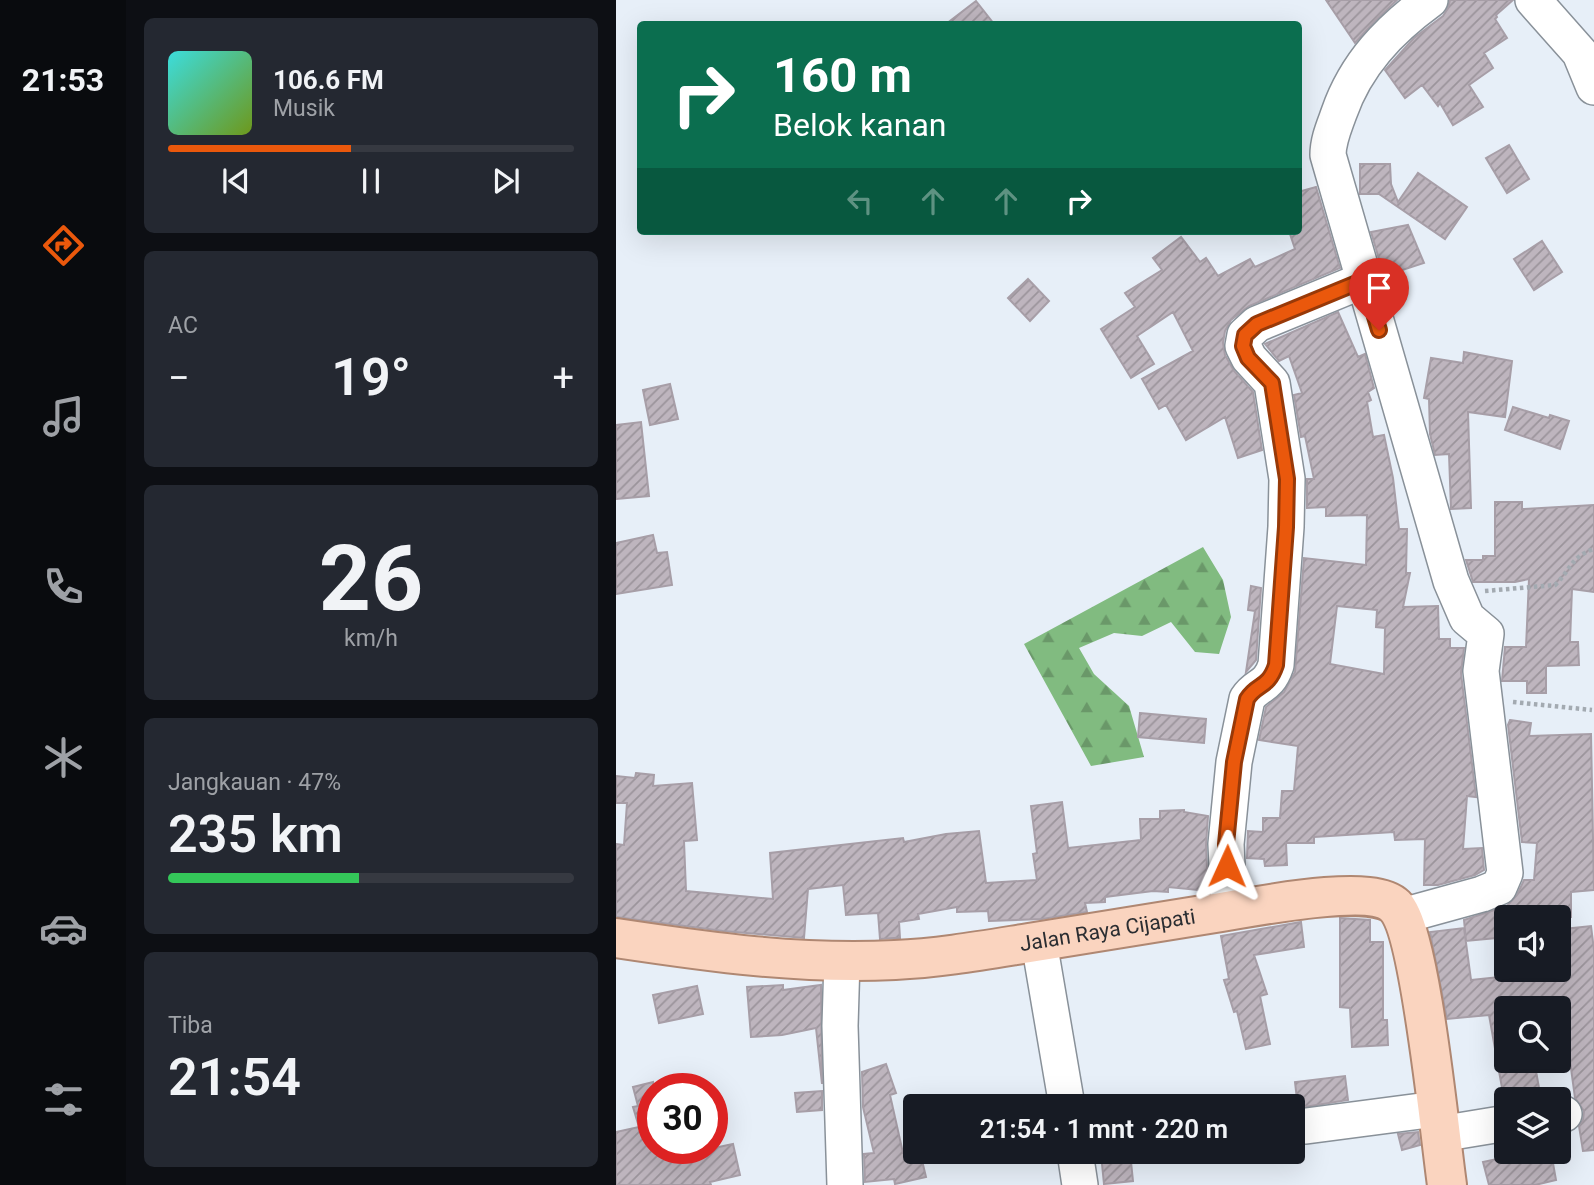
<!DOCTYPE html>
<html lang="id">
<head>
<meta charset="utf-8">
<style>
  :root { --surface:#171b24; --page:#242831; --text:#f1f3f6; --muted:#9ea1a6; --line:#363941; --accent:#ea580c }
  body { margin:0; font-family:Roboto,sans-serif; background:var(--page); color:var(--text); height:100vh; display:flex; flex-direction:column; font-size:26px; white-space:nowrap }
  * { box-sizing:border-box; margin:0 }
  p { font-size:23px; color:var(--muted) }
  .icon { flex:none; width:38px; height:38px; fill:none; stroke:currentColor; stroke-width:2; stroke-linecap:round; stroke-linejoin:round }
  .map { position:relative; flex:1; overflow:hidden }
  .side { display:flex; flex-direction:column; gap:18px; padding:18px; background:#0d0f14; width:490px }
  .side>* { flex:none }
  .top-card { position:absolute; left:21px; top:21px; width:665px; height:214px; border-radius:7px; box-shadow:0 7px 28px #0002; background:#0b6e4f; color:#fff; overflow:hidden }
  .buttons { position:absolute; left:878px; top:905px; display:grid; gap:14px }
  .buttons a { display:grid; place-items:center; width:77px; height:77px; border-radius:7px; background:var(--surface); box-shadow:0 7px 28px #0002; font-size:35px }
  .speed { position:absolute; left:21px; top:1073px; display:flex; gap:14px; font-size:35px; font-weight:700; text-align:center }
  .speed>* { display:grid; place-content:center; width:91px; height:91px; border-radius:50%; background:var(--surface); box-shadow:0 7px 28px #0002; line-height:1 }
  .speed .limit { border:10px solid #d22; background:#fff; color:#111 }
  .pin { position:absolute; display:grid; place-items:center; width:60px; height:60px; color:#fff; margin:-72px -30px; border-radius:50% 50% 50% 0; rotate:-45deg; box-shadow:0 0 7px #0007 }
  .pin .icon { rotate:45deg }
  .me { position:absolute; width:77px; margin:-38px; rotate:1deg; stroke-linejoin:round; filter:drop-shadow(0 0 5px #0008) }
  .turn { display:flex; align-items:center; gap:24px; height:147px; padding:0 21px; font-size:32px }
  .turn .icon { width:91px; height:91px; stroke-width:2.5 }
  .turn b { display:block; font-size:49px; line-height:60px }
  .lanes { display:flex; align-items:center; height:66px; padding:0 21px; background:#0003; justify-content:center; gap:35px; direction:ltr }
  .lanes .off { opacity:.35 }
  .big { font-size:52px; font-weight:600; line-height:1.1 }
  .side .widget { flex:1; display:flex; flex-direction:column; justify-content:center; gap:10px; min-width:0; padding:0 24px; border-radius:10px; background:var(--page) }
  .side .dial { align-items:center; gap:0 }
  .dial b { font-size:91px; line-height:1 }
  .song { display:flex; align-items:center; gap:21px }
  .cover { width:84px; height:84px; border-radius:10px; background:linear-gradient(135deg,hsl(180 70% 55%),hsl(80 70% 35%)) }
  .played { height:7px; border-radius:4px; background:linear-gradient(90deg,var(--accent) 45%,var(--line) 45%) }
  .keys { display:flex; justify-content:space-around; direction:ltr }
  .heat { display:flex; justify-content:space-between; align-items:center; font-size:38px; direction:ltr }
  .charge { height:10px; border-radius:5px; background:linear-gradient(90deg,#34c759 47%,var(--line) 0) }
  .trip { position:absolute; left:287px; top:1094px; width:402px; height:70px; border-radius:7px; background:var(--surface); box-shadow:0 7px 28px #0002; font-weight:600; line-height:70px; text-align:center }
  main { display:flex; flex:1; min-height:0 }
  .tabs { display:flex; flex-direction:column; width:126px; justify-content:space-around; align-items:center; background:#090b0e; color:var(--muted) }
  .tabs .icon { width:49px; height:49px }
  .tabs .selected { color:var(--accent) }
  .tabs b { font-size:32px; color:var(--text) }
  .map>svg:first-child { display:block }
</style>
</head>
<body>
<main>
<nav class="tabs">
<b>21:53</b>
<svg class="icon selected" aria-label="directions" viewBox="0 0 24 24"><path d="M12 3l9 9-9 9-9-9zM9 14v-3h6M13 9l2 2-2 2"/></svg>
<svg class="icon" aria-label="music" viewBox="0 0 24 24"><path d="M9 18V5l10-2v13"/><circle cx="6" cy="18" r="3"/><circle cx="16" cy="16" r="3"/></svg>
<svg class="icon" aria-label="phone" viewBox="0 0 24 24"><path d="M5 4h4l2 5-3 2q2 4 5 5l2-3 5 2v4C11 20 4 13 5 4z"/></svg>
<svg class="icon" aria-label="climate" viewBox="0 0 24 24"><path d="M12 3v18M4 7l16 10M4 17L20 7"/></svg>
<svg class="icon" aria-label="car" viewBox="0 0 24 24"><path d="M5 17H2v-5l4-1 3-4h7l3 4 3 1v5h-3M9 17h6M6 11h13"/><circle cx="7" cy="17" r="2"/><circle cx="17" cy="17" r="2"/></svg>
<svg class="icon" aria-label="filters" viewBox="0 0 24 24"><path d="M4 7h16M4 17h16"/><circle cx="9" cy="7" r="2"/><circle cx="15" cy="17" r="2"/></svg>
</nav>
<section class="side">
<div class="widget">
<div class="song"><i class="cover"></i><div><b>106.6 FM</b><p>Musik</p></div></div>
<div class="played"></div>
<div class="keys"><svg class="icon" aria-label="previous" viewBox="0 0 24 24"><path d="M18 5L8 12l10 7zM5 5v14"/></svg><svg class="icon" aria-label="pause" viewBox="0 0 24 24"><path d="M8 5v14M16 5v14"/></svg><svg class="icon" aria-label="next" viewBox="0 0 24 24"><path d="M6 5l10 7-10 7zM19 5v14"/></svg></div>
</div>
<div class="widget"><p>AC</p>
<div class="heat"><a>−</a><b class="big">19°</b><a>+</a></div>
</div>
<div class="widget dial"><b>26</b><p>km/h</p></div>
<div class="widget"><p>Jangkauan · 47%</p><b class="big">235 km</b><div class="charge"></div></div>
<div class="widget"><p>Tiba</p><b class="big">21:54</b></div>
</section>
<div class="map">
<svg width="978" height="1185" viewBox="0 0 978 1185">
  <defs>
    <pattern id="forest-firs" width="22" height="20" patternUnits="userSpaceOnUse" patternTransform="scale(1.75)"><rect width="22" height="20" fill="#81bb80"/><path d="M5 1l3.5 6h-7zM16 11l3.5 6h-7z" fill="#6a9869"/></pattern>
    <pattern id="building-hatch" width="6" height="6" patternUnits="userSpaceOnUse" patternTransform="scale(1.75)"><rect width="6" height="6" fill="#beb5be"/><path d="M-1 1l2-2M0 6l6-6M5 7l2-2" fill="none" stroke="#9b949b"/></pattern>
  </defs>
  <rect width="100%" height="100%" fill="#e7eff8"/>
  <path fill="url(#forest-firs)" d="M587,547L607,580L615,617L603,654L579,652L555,622L526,636L498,633L463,648L478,674L513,706L528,757L475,766L408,644Z"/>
  <path fill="url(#building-hatch)" stroke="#a79ea7" stroke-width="2" fill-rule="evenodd" d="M710,0H781L758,22L739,43Z
    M834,0H897L880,15L881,17L879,19L891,38L868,53L877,68L853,85L867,107L837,125L824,103L822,106L806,85L789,98L769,70L798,38L827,16L832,8Z
    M360,1L378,24H330Z
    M893,145L913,179L891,193L870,158Z
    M744,164H774L775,184L782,202L802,173L851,207L829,239L763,194H744Z
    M700,187L724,268L633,306L615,320L609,331L607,343L609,355L618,371L637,392L646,450L622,458L609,417L570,440L550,405L543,409L526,379L577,351L557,312L521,336L538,364L515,378L485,329L519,307L509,293L546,270L537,258L565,237L584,262L590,258L602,276L634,259L639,267L679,249L673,231H682V192Z
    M792,225L808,263L768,276L755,232Z
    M926,241L946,272L918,290L898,259Z
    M412,279L433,301L414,321L392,298Z
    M722,312L742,357L749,354L758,388L752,392L755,400L751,402L757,437L768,435L777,478L783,529H791L790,573H794L787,607L822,606L823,639H834V648H848L845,673L860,797L851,796L847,849L866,848L868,870L859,875L822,885H808L809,839L779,840L778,832L698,837V843H670L671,865L649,866L648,859L631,858L632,831L647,832V818H664L666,791H678L682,746L643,740L650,707L668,692L679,672L688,558L750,565L751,515L710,516V507L691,508V479H698L689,436L685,437L678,395L686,393L673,356L663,361L649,344ZM721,606L761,610L760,627L769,628L768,674L714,664Z
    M848,352L896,361L889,417L852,412L855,508L835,509L833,454L819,455L814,434L813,399L808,398L815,358L847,363Z
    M54,384L62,419L34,425L27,390Z
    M897,407L933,418L934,415L953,421L944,449L889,430Z
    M25,422L33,496L0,499V425Z
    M879,502H906V509L978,505V592L956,589L954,642H962L963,665L930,666V693H911V681H886L889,647H910L913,579L899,582H857L850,560H867V556H879Z
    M37,535L41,553L51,552L56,585L0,594V543Z
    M635,586L645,588L640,660L630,672L639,611L632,610Z
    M524,713L590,719L588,743L522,737Z
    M894,720L915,723L913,736L975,734L978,890L955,892V917H891V937L850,941L848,920L891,906L901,895L908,880H918L921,843L906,842L892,725Z
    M20,773L38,775L37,786L76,783L81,840L68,841L70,891L157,899L154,853L287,838L288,842L330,834L363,831L370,883L421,880L417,854L421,853L415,806L446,802L452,848L525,840L524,819H544V811L568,810V812L592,816L590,845L592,891L552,887V892L537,891L489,897V902L469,903L471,912L426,919L373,921L372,911L341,912V907L302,914L303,919L283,922L284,938H278L264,939L262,913L230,915L227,885L192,889L188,938L107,931L0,917V844L8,845L11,803H0V776L19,778Z
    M724,918L754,920V942H767V1020H771L772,1045L736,1047L734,1008L724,1007Z
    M685,922L688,947L638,955L651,994L644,996L654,1044L630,1049L621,1011L618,1012L608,980L613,979L605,936Z
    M975,926L978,950V1150L967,1151L963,1126L967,1120L968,1111L959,1098L952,1046L943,1048V1008H891V1060H918L925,1099H888L873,1015L831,1019L814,932L848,928L855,980L952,970L948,929Z
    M167,985V990L205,985L206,1084L200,1028L166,1035L135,1037L131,987Z
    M81,986L87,1014L43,1023L37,995Z
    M270,1064L280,1093L274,1095L287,1153L304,1152L310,1177L279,1184L278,1179L249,1182L248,1154L258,1153L247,1107L246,1072Z
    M729,1076L732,1100L682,1108L679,1082Z
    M37,1082V1148H98L117,1144L124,1175L94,1182L95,1185H0V1132L23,1127L17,1107L22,1106L17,1087Z
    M206,1091V1110L181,1112L179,1093Z
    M802,1132L804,1145L786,1150L782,1134Z
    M514,1152L517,1181L488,1184L485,1154Z
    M914,1152H935L940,1180L919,1185H873L867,1162Z"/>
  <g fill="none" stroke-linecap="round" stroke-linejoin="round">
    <defs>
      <path id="minor" d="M917,0L964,53L978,87
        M613,911L610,844L618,762L631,699C641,683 652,689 660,665L670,527L671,479L656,383L633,358L627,346L629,335L641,324L748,280
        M786,916L866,894L883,887L889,873L865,671L870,634L851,618L835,581L712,155C712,140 718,127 723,113C740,64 773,30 814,0
        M423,942L451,1106
        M226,960L224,1026L229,1185
        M943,1115L948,1114
        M690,1126L820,1109
        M824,1134L891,1123
        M459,1152L464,1185"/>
      <g id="major">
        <path id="s1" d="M0,938C93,952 185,965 279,960C324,958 369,950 413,943C475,933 537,923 599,913C633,908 755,882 779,906C805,932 824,1137 831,1185"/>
      </g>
    </defs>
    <use href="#minor" stroke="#899199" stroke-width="38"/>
    <use href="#major" stroke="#af8772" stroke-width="42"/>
    <path stroke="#a3aab1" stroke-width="4.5" stroke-dasharray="3.5 3.5" stroke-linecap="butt" d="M869,591L939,585C955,570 954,557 978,549
      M897,702L976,710"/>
    <use href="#minor" stroke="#fff" stroke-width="35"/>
    <use href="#major" stroke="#fad4bf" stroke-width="38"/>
  </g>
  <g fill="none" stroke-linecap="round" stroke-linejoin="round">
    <defs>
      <path id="route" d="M611,866L610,844L618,762L631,699C641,683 652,689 660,665L670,527L671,479L656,383L632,358L627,346L629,335L641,324L748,280L763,330"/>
    </defs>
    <use href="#route" stroke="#983908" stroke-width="18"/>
    <use href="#route" stroke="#ea580c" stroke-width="12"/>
  </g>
  <g text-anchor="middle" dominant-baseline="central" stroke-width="7" stroke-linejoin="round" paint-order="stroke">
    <g font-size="21" fill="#2a2d31" stroke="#fff">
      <text stroke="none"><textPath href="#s1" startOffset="495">Jalan Raya Cijapati</textPath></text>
    </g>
  </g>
</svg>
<div class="buttons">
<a><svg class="icon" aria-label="sound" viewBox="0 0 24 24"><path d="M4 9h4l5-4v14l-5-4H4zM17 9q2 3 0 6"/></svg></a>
<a><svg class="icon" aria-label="search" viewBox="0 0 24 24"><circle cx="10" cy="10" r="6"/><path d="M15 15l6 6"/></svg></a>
<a><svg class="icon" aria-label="layers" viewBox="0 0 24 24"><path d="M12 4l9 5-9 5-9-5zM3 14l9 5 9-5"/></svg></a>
</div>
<div class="speed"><div class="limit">30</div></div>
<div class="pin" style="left:763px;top:330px;background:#d93025"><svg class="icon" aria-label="arrive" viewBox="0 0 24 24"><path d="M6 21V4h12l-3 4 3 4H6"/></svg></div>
<svg class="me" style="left:611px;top:866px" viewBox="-20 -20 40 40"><path d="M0-17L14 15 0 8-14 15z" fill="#ea580c" stroke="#fff" stroke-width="4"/></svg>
<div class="trip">21:54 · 1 mnt · 220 m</div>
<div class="top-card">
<div class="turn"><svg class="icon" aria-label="right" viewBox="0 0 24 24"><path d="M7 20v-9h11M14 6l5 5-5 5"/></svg><div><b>160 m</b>Belok kanan</div></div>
<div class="lanes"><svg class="icon off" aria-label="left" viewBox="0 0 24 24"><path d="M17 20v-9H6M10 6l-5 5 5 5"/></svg><svg class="icon off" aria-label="ahead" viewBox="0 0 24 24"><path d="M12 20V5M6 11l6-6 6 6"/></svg><svg class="icon off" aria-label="ahead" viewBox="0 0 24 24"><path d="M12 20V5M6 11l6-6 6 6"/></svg><svg class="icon" aria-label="right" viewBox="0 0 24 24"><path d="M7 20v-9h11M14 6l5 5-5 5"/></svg></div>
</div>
</div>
</main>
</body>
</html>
